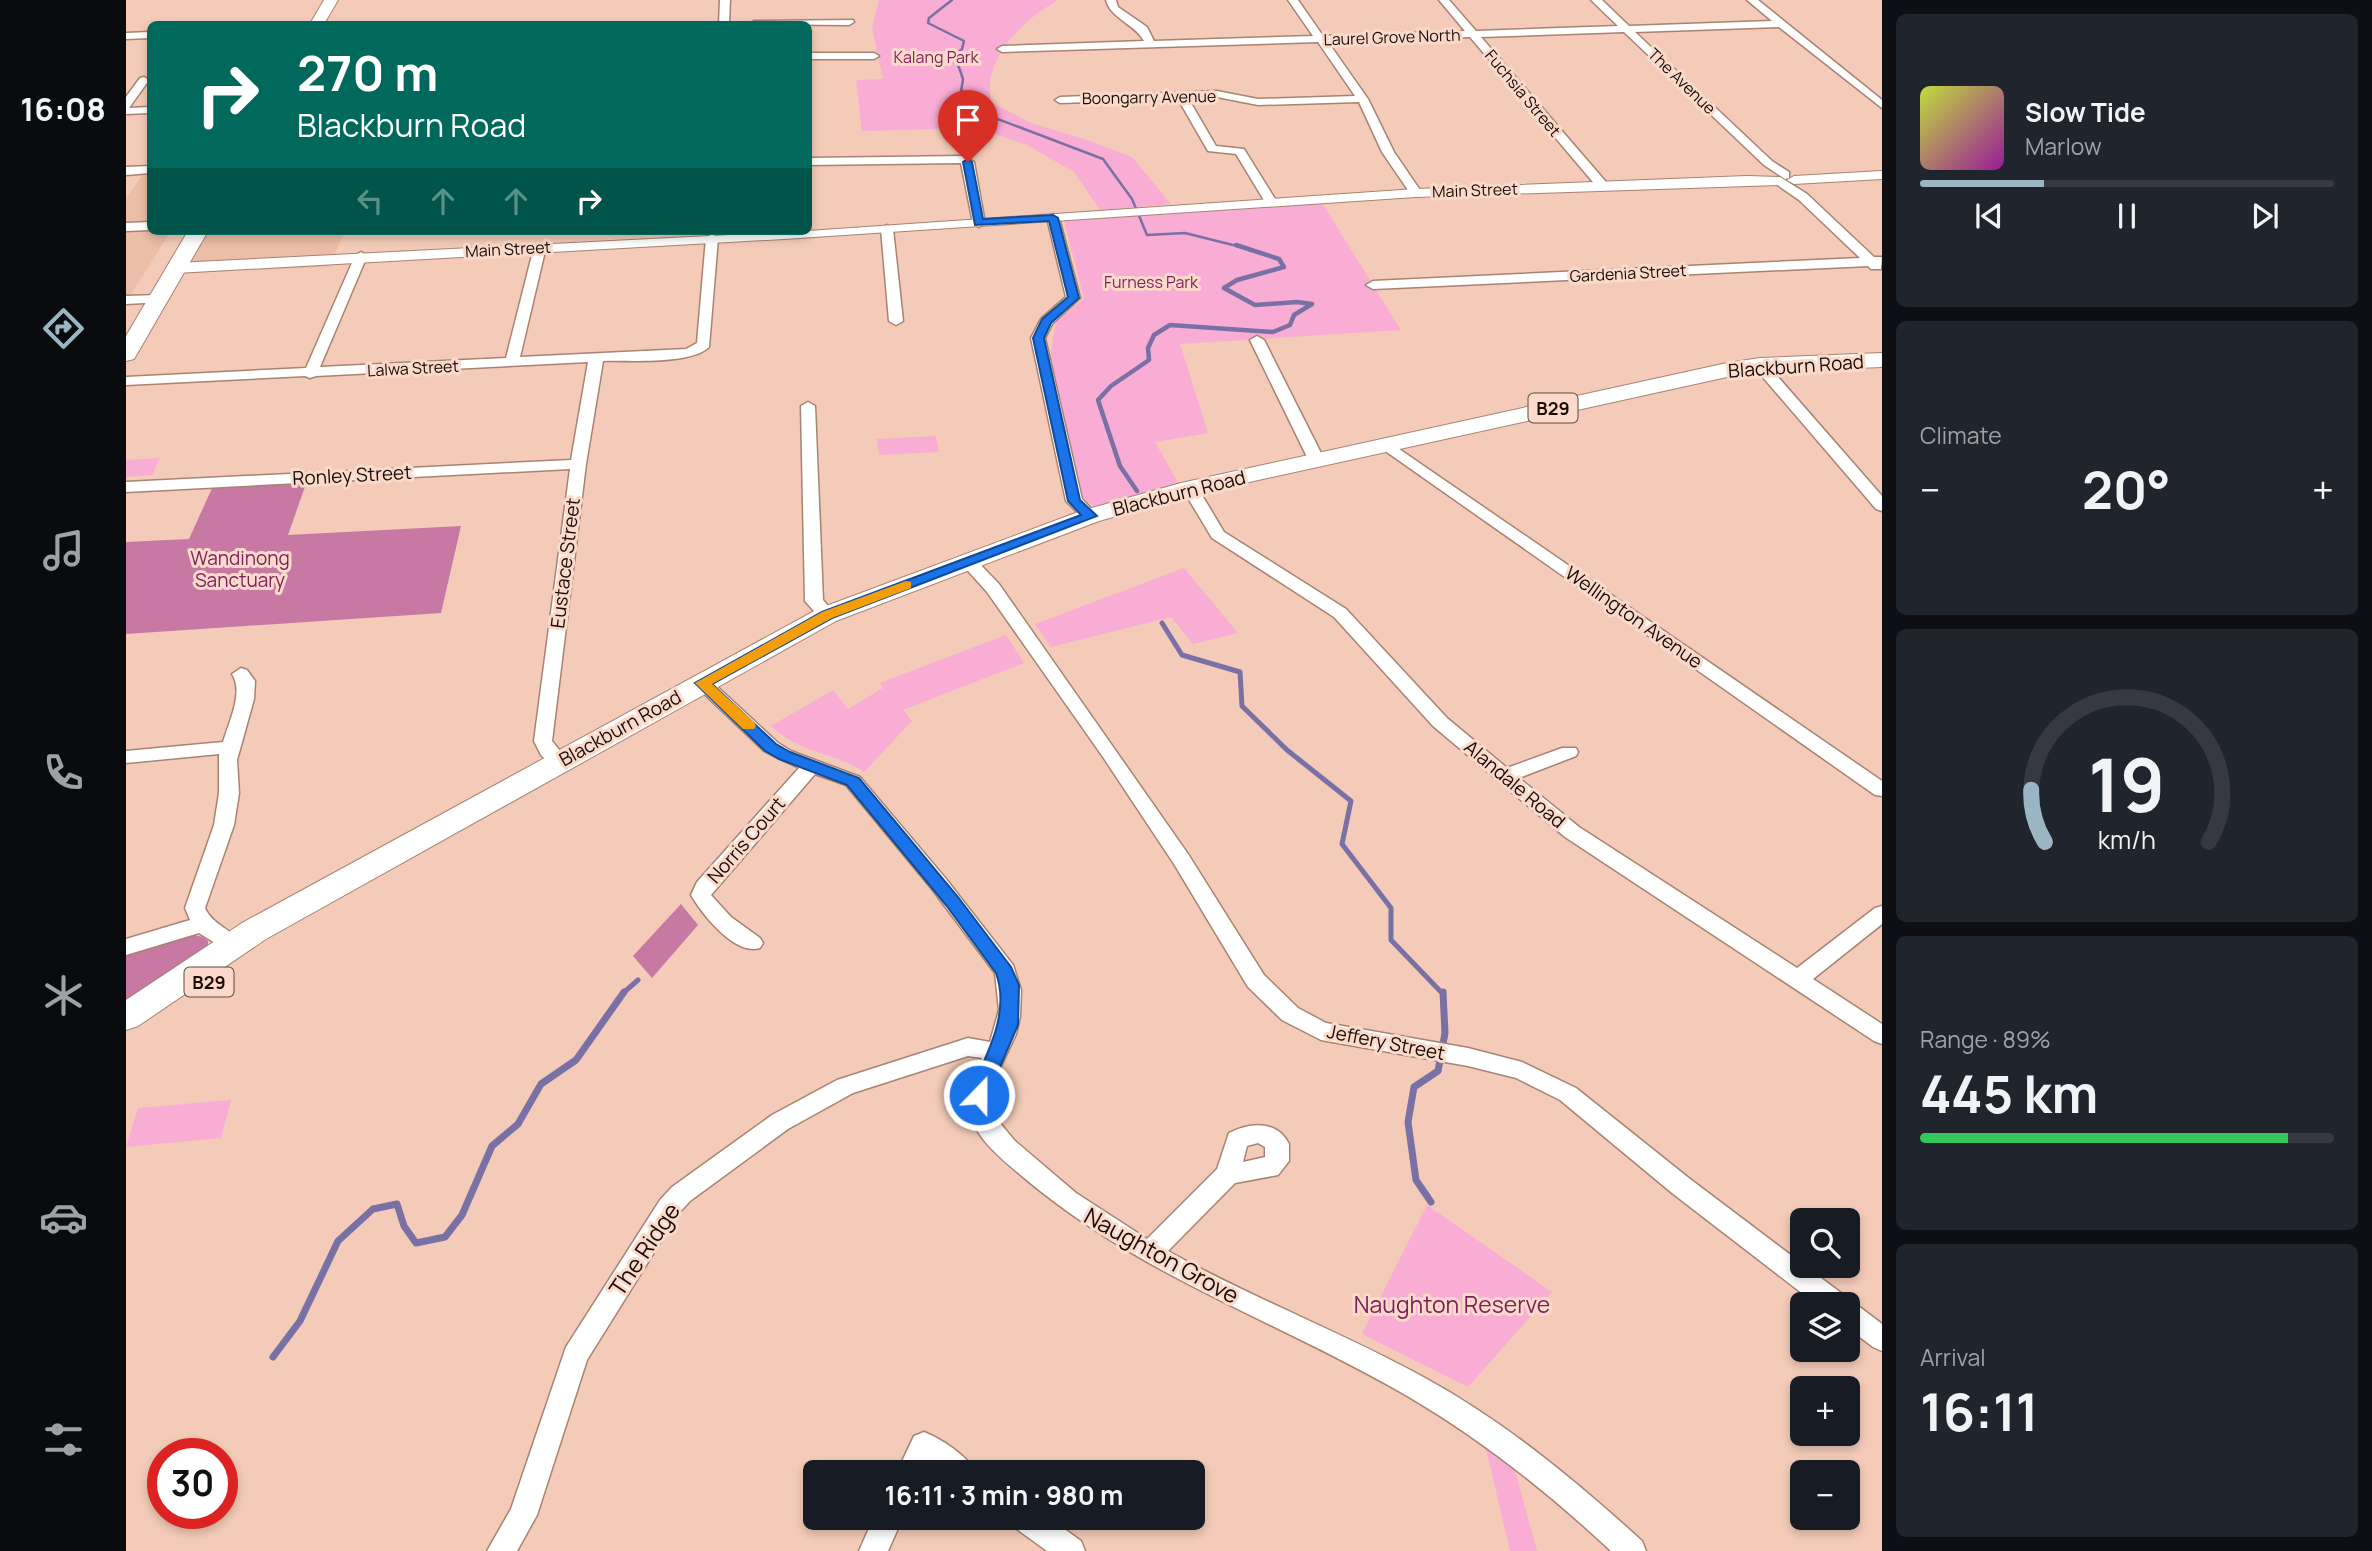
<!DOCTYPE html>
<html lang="en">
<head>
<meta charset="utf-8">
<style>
  :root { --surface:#171b24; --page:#20242c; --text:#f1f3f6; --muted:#9ea1a6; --line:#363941; --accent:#9ab6c3 }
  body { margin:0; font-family:Manrope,sans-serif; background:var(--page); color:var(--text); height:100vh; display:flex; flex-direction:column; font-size:26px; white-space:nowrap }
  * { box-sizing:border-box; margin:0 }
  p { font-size:23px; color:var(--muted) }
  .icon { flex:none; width:38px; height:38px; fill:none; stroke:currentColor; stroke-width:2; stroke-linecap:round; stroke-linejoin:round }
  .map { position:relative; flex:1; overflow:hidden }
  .details { display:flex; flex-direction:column; gap:14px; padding:14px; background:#0d0f14; width:490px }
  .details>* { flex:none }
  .banner { position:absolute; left:21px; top:21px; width:665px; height:214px; border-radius:10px; box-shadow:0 4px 10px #0003; background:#00695c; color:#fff; overflow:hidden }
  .controls { position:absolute; left:1664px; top:1208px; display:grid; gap:14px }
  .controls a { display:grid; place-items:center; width:70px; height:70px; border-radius:10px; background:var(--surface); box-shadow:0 4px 10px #0003; font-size:35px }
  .speed { position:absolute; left:21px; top:1438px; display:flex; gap:14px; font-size:35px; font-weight:700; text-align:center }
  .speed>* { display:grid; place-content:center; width:91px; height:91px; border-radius:50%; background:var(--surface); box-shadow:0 4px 10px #0003; line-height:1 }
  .speed .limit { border:10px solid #d22; background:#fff; color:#111 }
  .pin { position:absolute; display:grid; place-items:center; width:60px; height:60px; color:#fff; margin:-72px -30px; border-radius:50% 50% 50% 0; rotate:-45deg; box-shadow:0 0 7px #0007 }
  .pin .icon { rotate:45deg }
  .me { position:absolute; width:77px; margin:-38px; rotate:22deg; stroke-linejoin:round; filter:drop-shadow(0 0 5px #0008) }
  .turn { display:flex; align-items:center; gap:24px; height:147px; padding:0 35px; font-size:32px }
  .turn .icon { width:91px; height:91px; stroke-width:2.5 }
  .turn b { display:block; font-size:49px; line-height:60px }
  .lanes { display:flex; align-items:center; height:66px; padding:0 35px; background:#0003; justify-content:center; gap:35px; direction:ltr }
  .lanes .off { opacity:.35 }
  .big { font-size:52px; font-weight:700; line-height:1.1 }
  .details .widget { flex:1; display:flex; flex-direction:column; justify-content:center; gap:10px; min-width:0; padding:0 24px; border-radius:10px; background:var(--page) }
  .details .dial { align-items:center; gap:0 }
  .dial svg { height:182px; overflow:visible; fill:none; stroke:var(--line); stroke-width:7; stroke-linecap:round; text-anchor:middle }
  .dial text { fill:var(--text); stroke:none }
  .song { display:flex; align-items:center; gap:21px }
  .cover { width:84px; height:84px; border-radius:10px; background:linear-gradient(135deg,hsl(70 70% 55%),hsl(300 70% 35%)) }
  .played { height:7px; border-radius:4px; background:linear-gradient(90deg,var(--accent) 30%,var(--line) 30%) }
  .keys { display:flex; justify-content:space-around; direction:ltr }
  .heat { display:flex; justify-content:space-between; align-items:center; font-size:38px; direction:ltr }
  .charge { height:10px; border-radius:5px; background:linear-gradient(90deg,#34c759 89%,var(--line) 0) }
  .trip { position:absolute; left:677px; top:1460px; width:402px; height:70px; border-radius:10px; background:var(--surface); box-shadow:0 4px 10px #0003; font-weight:700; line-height:70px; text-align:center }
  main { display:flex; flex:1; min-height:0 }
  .dock { display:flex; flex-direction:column; width:126px; justify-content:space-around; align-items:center; background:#090b0e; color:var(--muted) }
  .dock .icon { width:49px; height:49px }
  .dock .current { color:var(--accent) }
  .dock b { font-size:32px; color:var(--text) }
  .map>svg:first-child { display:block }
</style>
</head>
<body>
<main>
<nav class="dock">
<b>16:08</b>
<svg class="icon current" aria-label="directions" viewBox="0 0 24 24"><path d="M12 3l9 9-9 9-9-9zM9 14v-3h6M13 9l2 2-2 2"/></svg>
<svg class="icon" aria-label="music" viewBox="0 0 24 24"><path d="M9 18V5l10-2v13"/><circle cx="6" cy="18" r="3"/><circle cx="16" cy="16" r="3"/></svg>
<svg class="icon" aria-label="phone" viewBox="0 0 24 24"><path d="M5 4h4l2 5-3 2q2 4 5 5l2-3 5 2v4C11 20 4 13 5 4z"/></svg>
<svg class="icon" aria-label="climate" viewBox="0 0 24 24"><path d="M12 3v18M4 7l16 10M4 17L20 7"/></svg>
<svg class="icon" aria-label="car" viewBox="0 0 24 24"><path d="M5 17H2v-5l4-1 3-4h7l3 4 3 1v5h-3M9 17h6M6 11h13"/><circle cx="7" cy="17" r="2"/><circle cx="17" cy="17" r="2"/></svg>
<svg class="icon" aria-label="filters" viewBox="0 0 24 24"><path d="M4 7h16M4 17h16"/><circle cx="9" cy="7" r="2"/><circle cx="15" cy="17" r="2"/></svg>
</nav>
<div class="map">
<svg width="1756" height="1551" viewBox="0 0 1756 1551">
  <rect width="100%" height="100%" fill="#f3cbb8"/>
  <path fill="#ecbda7" d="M17,174H24V231H45L0,302V199Z
    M83,231H219L203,267L59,273Z"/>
  <path fill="#f9acd4" d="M753,0H932C897,20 856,58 865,102L905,123L961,140L1006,157L1045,204L974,210L948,172L901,145L852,128L736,131L730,80L757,79L746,28Z
    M1196,203L1275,330L1054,344L1082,433L1029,442L1054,486L969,506L957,502L924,357L930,322L958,299L938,220Z
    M810,436L813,452L753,455L751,439Z
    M34,458L26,475L0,477V460Z
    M1058,568L1112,633L1067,644L1045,617L925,647L909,624Z
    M880,635L898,663L777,710L786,721L738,772C706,751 675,754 645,726L707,690L722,709L757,688L754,683Z
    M105,1100L95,1138L0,1147L12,1108Z
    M1301,1205L1426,1292L1342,1387L1236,1334Z
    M1360,1449L1388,1467L1411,1551H1384Z"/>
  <path fill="#c778a3" d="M181,481L162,535L335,526L315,613L0,634V542L63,539L87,486Z
    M555,904L572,925L526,978L507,956Z
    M58,933L77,937L82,941V949L0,1008V952Z"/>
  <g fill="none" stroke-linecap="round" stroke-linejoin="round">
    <path stroke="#7971a6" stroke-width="2.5" d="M826,0L803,18L802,23L838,41L836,49L829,56L837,79L835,92L848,110L977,159L1006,199L1021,235L1059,233L1115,247"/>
    <path stroke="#7971a6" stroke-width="4.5" d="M1011,491L994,466L972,400L985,386L1023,360L1022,348L1028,335L1044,325L1147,332L1164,325L1168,315L1186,304L1171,302L1129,305L1098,288L1111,280L1158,267L1153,259L1110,245"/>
    <path stroke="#7971a6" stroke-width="5" d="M1036,623L1056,655L1114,672L1116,706L1161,750L1225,801L1216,844L1265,908V940L1317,994
      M496,994L512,980"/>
    <path stroke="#7971a6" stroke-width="7" d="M1305,1202L1290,1180L1282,1122L1288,1087L1312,1071L1319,1033L1317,992
      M147,1357L174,1321L212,1241L247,1209L271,1204L278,1226L290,1243L319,1237L336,1215L366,1146L392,1124L415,1084L450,1060L498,992"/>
    <defs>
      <path id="minor" d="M594,0H604L603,24H593Z
        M980,0H990L992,7L1021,27L1028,41L1187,36L1162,0H1172L1197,36L1339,31L1313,0H1323L1350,31L1492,26L1465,0H1476L1503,26L1646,21L1621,0H1632L1756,100V108L1653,27L1509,32L1646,161L1663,172V178L1659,179L1638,165L1498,32L1355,37L1480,182V188H1472L1344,37L1202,42L1242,99L1268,152L1296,193L1286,196L1256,152L1233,102L1132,105L1091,97L1062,98L1090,146L1118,149L1151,202L1145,206L1139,202L1110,154L1082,151L1052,99L934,103L929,100L934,97L1091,91L1132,99L1229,96L1192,42L876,52L871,49L876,46L1018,41C1009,24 985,19 980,0Z
        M727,20L728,22L723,25L623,24L628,21Z
        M24,32V38L0,39V33Z
        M682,53H748L753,56L748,59H682Z
        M18,77L23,80L3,108L24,107V113L0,114V97L14,78Z
        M838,156L848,162L859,223L853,227L847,223L835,163L682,165V158Z
        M24,166V173L0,175V167Z
        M1654,177L1681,194L1748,257H1756L1755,269H1745L1742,266L1247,289L1240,285L1247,281L1734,258L1673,200L1650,184L1648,181Z
        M927,214L933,218L954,298L926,324L919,338L956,499L972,516L964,521L958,519L940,501L905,338L915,319L940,297L921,218Z
        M24,222V230L0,231V223Z
        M761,225L767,229L777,321L770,325L763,321L755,229Z
        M586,234L592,238L583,347C565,365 502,360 477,361L460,464L426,741L443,762L440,766H426L415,755L408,741L444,469L0,492V482L445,460L462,362L190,376L184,378L179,376L0,385V377L180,368L229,256L235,252L241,256L194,367L380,358L408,247L414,243L420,247L394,357L560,349L571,343L580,238Z
        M32,295L37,296V302L0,304V296Z
        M1131,336L1138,340L1198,459L1195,462L1190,464L1182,459L1124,340Z
        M1634,361L1639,362L1756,496V511L1750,509L1629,368V362Z
        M682,402L689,406L697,600L710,615L701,620L695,619L679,601L675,406Z
        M1260,440L1756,781V796L1749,795L1255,448L1252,445L1255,442Z
        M1064,483L1070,485L1098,532L1220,609L1321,718L1381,768L1436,748H1450L1452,752L1450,756L1393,778L1453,827L1671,968L1749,908L1756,906V924L1687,979L1756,1024V1044L1748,1041L1439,837L1307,726L1208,617L1086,538L1056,488Z
        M842,557L848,558L873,584L1062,854L1138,975L1172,1008L1200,1023L1342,1048L1396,1062L1450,1088L1564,1179L1719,1296L1722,1302L1731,1305L1756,1324V1351L1747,1347L1722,1328V1304H1690L1546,1193L1434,1100L1390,1078L1342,1066L1195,1040L1156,1020L1122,987L1048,864L977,757L861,592L834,562Z
        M115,668L121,670L129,681L128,699L111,760L113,793L108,825L79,908C87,926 107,929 116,945L113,950L105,953L73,933L0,955V939L64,920L59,908L88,825L93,793V754L0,763V751L97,742C103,722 118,692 106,674Z
        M577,677L583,679L652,743L665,751L734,777L820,879L887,965L895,990L894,1017L890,1034L868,1081L865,1105L868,1116L889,1141L950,1193L1021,1239L1091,1169L1103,1133C1124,1122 1151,1120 1163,1144V1161L1152,1175L1109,1183L1042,1251C1125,1298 1216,1332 1299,1378C1379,1422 1449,1480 1516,1541L1520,1551H1485C1423,1493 1356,1440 1283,1397C1151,1320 1017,1278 897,1177C877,1160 851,1140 843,1113C838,1094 847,1076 856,1058L842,1056L727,1093L662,1129L564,1201L552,1214L461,1360L411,1515L391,1551H361L385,1509L440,1347L534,1200L546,1187L646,1115L711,1080L842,1038L864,1042L873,1010L869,973L806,889L720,785L689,774L585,895L605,917L634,938L637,943L634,948C609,956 576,914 565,895L571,882L673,768L638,751L571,687L568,683L571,679ZM1132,1143L1139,1147V1157L1117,1162L1121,1146Z
        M798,1432C815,1439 841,1455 849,1472H812L803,1465L799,1472H771L788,1436Z
        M748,1517H777L762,1551H733Z
        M884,1517H922L955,1541L959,1551H921L888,1527Z"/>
      <path id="tertiary" d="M1756,171V179L1668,184L1661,180L1668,176Z
        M1621,176L1653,177L1660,181L1653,185L1290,197L658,239L50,273L42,268L50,263L682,231L1290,189Z"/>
      <path id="primary" d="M198,0H212L198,24H184Z
        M62,231H82L11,354L8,359L0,361V336Z
        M1756,353V367L1634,372L1601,377L1069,494L973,521L710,621L140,939L12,1026L0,1030V1000L116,923L692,609L955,511L1055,483L1601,363L1634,358Z"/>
    </defs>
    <use href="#minor" stroke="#a88371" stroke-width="3"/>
    <use href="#tertiary" stroke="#a88371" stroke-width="2"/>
    <use href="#primary" stroke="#a88371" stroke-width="2"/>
    <use href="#minor" fill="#fff" fill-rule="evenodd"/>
    <use href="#tertiary" fill="#fff" fill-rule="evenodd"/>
    <use href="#primary" fill="#fff" fill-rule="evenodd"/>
  </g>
  <path fill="#1a73e8" stroke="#114b97" stroke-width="2" d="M842,159L846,162L857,219L927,215L932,218L953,298L925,323L918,338L954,500L971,516L706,618L586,684L650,744L664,752L733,778L832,897L885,967L893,985L892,1025L862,1095L859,1100L853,1102L846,1100L843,1095C859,1057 885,1015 870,973L820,905L721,785L653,759L639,751L569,683L696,612L955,515L942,501L907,338L916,319L942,297L923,221L849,225L837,162Z"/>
  <path fill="#f59e0b" d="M780,581L785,582V588L706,618L586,684L628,722L630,726L628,729H617L569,683L696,612Z"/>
  <g text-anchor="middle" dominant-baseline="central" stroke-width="6" stroke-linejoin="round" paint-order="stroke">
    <g font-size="16" fill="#190c06" stroke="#fbdacb">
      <text transform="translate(1266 37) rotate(-2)">Laurel Grove North</text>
      <text transform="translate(1556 81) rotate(44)">The Avenue</text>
      <text transform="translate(1397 93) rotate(50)">Fuchsia Street</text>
      <text transform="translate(1023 97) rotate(-1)">Boongarry Avenue</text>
      <text transform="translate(1349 190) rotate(-2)">Main Street</text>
      <text transform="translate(382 249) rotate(-3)">Main Street</text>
      <text transform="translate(1502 273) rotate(-3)">Gardenia Street</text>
      <text transform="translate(287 368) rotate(-3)">Lalwa Street</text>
    </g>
    <g font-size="16" fill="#7c1e59" stroke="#fbdacb">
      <text x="810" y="57">Kalang Park</text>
      <text x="1025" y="282">Furness Park</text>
    </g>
    <g fill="#fbdacb" stroke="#5d4a41" stroke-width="2">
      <rect x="1402.5" y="393.5" width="49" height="29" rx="5"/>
      <rect x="58.5" y="967.5" width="49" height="29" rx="5"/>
    </g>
    <g font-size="18" font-weight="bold" fill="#190c06">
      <text x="1427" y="408">B29</text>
      <text x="83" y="982">B29</text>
    </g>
    <g font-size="19" fill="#190c06" stroke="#fbdacb">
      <text transform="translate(1670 366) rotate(-4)">Blackburn Road</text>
      <text transform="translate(226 475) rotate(-3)">Ronley Street</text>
      <text transform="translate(1053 493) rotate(-14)">Blackburn Road</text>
      <text transform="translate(439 563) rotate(-83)">Eustace Street</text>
      <text transform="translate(1508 617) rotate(35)">Wellington Avenue</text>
      <text transform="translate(494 728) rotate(-29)">Blackburn Road</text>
      <text transform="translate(1389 784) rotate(40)">Alandale Road</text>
      <text transform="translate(620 840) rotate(-49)">Norris Court</text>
      <text transform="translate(1260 1042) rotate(11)">Jeffery Street</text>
    </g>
    <g font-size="19" fill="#7c1e59" stroke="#fbdacb">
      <text x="114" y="558">Wandinong<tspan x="114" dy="22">Sanctuary</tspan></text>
    </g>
    <g font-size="23" fill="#190c06" stroke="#fbdacb">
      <text transform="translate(518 1249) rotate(-56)">The Ridge</text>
      <text transform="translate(1036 1255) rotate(29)">Naughton Grove</text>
    </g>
    <g font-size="23" fill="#7c1e59" stroke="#fbdacb">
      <text x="1326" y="1304">Naughton Reserve</text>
    </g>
  </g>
</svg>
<div class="controls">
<a><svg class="icon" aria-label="search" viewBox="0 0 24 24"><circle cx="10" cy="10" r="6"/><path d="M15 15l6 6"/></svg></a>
<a><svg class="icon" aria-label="layers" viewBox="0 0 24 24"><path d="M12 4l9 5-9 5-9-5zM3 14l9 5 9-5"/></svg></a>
<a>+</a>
<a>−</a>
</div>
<div class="speed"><div class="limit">30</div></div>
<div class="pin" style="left:842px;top:162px;background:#d93025"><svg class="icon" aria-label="arrive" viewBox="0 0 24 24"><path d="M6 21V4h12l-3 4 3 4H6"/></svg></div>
<svg class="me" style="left:853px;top:1095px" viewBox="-20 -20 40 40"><circle r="17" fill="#1a73e8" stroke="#fff" stroke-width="3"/><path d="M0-11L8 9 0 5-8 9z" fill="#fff"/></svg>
<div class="trip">16:11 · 3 min · 980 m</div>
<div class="banner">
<div class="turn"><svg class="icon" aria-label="right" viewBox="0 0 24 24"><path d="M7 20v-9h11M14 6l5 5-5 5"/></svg><div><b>270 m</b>Blackburn Road</div></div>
<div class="lanes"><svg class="icon off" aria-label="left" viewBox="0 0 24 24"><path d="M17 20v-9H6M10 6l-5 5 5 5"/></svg><svg class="icon off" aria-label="ahead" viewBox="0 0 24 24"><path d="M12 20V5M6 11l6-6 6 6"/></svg><svg class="icon off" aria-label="ahead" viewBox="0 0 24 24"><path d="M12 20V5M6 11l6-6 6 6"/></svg><svg class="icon" aria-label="right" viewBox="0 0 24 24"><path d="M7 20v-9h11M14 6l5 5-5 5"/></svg></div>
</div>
</div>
<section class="details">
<div class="widget">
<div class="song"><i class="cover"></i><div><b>Slow Tide</b><p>Marlow</p></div></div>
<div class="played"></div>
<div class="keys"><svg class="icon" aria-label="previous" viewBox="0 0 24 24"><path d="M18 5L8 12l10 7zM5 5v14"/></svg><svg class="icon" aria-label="pause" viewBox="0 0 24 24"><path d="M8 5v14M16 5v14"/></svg><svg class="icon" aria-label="next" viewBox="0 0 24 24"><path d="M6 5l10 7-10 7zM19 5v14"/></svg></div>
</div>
<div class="widget"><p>Climate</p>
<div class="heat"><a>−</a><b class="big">20°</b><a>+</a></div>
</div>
<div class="widget dial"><svg viewBox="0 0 100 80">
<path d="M14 69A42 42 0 1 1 86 69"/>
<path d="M14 69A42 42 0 0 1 8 46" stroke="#9ab6c3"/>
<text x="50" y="56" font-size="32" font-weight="700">19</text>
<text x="50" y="72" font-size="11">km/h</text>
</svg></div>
<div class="widget"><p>Range · 89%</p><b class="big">445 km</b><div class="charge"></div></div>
<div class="widget"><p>Arrival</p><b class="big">16:11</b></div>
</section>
</main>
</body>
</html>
